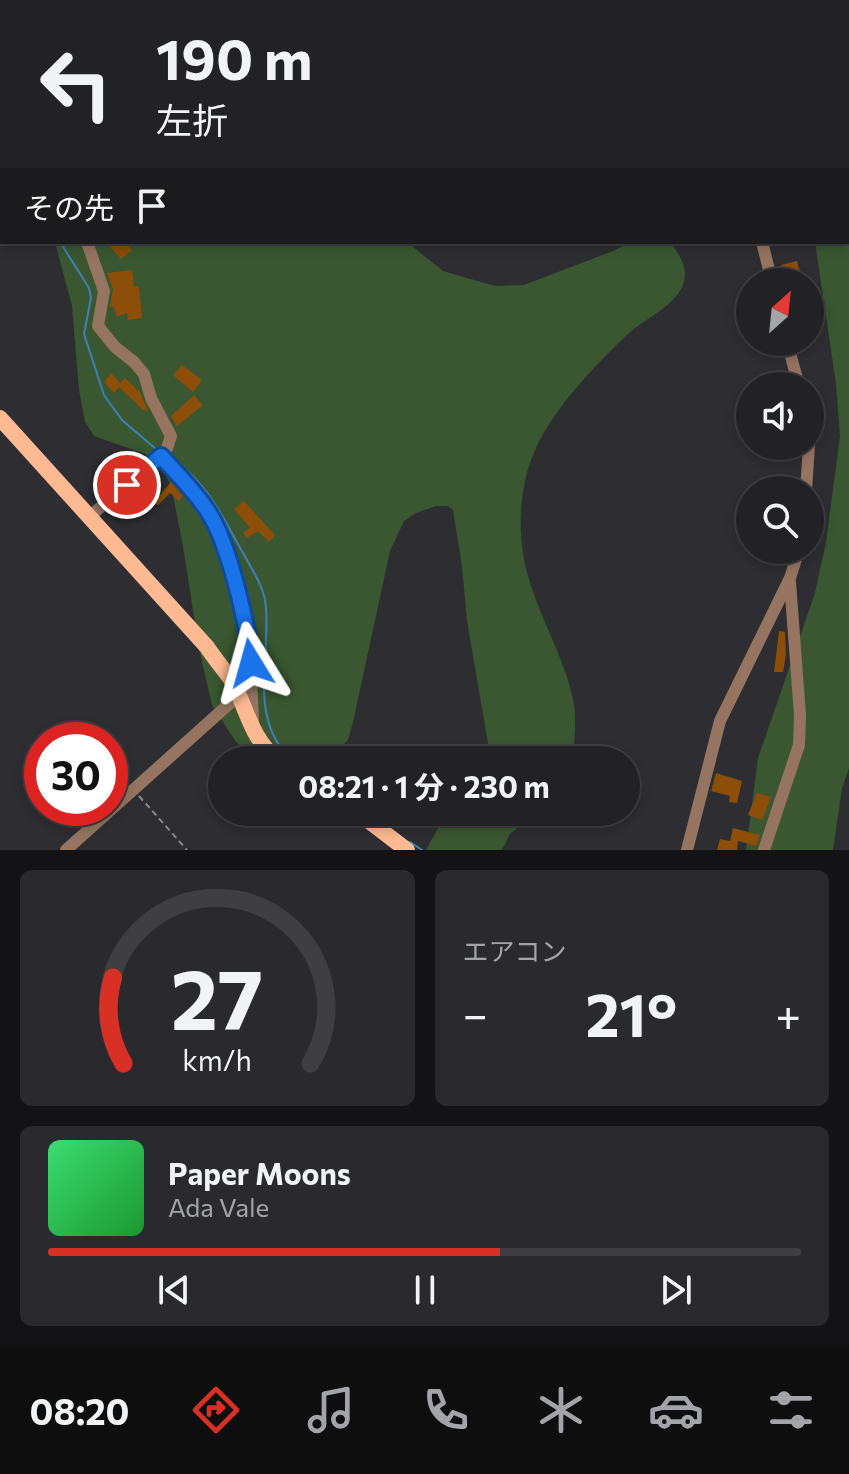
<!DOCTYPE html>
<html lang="ja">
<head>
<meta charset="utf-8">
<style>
  :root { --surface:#222226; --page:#2a2a2e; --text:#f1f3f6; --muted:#a2a4a7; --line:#3f3f43; --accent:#d93025 }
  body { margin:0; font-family:Commissioner,"Noto Sans JP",sans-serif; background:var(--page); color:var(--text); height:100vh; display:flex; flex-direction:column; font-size:30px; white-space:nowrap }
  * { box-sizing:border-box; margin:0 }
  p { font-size:26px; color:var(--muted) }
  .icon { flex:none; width:44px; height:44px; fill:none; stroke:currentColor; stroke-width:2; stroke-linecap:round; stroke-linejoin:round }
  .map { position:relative; height:850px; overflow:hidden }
  .details { display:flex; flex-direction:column; gap:20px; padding:20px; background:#131315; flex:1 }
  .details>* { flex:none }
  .banner { position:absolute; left:0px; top:0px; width:850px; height:244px; box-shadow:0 4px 12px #0003,0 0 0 2px var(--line); background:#222226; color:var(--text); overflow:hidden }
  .needle { width:52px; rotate:27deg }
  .fabs { position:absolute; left:736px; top:268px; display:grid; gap:16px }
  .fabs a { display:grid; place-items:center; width:88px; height:88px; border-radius:50%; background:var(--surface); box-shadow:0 4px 12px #0003,0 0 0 2px var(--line); font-size:40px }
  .speed { position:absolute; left:24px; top:722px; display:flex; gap:16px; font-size:40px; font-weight:700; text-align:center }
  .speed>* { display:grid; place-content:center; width:104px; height:104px; border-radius:50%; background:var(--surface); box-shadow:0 4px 12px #0003,0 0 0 2px var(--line); line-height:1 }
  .speed .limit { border:12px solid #d22; background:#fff; color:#111 }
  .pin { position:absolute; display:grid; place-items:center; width:68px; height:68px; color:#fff; margin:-34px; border:4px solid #fff; border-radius:50%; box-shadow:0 2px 8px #0007 }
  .me { position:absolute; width:88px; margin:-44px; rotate:352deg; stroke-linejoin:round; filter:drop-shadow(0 0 6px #0008) }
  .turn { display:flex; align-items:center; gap:28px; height:168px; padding:0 24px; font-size:36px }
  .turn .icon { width:104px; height:104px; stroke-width:2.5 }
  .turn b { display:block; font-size:56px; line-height:68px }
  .then { display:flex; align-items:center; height:76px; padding:0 24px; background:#0003; gap:16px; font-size:30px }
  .big { font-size:60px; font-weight:700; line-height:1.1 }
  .details .widget { flex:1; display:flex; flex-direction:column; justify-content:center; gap:12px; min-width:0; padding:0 28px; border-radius:12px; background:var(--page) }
  .details .dial { align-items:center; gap:0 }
  .dial svg { height:208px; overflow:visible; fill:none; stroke:var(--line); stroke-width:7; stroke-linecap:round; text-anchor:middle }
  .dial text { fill:var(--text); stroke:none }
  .song { display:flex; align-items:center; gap:24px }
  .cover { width:96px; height:96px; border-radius:12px; background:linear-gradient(135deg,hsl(140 70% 55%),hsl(130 70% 35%)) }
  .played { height:8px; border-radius:4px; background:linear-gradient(90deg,var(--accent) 60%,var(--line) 60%) }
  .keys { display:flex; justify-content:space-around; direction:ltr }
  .heat { display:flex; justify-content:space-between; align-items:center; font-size:44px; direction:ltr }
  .details .tiles { flex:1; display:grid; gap:20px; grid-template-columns:1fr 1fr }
  .widget:last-child { grid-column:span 2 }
  .trip { position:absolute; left:208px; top:746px; width:432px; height:80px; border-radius:40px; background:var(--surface); box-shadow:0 4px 12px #0003,0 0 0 2px var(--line); font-weight:700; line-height:80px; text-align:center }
  .tab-bar { display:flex; height:128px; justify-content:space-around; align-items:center; background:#0e0e0f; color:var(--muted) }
  .tab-bar .icon { width:56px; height:56px }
  .tab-bar .active { color:var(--accent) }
  .tab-bar b { font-size:36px; color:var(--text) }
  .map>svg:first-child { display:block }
</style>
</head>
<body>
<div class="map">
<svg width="849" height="850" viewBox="0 0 849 850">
  <rect width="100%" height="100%" fill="#2e2d32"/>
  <path fill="#3a5731" d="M0,0H360L361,2H2V178Z
    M804,0H849V768L842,788L833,850H746L758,758L815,593L826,542L840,436L836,384L815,242H848V2Z
    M55,242H407L443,271L495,286L524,285L613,251L630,242H671C678,254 688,266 684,281C679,304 644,319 628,334C596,364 554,408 536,448C518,487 516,538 529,579C541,620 564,657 573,699C577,718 574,740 573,760H481L488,743L467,621L462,566L453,510L448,506H436L416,513L404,521L390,551L353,722L348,740L327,760H259L236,742L212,705L199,649L183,546L171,485L159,464L145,454L94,436L85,422L79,390L72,306Z
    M447,812H536L510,834L502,850H426Z"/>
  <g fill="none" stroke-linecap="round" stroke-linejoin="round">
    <path stroke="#3d80b8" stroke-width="2" d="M0,174L2,176
      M60,242L89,288L91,298L84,334L104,395L122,420L157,450
      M170,458C207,481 222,516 243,553C253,572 265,587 266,609C270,660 248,720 292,760
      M410,842L422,850"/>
  </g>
  <path fill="#8c4e08" d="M106,242H124L132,250L121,259Z
    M797,261L800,272L797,275V282H785L781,265Z
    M132,270L134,286L139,287L142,318L128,320L127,313L117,317L114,307H110L113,289L107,273Z
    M182,365L202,380L193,392L173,375Z
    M111,373L120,383L125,378L140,392L148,411L143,410L119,387L114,393L104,382Z
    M194,395L203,405L177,426L171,416Z
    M171,482L183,496L179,501L170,493L158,505L154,502Z
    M244,501L275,535L269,542L258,531L247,538L243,532L250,528L234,509Z
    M779,631L785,632L786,654L783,672H774Z
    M716,773L742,781L737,803L729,802L730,796L711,791Z
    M757,793L771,797L762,820L748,815Z
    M733,828L760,835L756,846L738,841L737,850H717L720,839L730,841Z"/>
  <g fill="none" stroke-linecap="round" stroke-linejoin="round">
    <path stroke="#89888c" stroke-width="2" stroke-dasharray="6 4" stroke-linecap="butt" d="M139,796L187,850"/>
    <path stroke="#957461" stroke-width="12" d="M579,0L582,2
      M737,0V2
      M32,2L34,0
      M0,25L2,23
      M0,119L2,120
      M87,242L104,291L98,326L115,347L134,362L144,374L151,398L171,436L167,448L161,456L89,517
      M762,242L772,282
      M787,342L799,386
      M161,456L209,512L221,538L249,638L253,719
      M806,490L809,446
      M66,850L238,696
      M687,850L720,721L790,578L799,550
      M764,850L799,745L800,715L790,582"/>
    <path stroke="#fdb992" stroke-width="16" d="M0,418L207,647C214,658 223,668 230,678C248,708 249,736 277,760
      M357,812L407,850"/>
  </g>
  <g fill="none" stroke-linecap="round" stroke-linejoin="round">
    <defs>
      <path id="route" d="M127,485L161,456C177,474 196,492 209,513C229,545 248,625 251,663"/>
    </defs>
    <use href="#route" stroke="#114b97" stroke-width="20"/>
    <use href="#route" stroke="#1a73e8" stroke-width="14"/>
  </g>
</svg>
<div class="fabs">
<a><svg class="needle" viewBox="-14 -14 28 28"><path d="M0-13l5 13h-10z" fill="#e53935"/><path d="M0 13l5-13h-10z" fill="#a2a4a7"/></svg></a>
<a><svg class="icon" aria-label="sound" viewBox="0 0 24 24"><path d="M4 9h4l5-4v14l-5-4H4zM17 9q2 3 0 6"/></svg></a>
<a><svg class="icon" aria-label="search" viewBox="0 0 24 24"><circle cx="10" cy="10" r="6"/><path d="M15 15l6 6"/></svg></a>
</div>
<div class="speed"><div class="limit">30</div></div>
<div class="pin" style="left:127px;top:485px;background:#d93025"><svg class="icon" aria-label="arrive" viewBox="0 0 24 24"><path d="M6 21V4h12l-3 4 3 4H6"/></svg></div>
<svg class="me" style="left:251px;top:663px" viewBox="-20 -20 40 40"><path d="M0-17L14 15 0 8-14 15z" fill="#1a73e8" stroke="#fff" stroke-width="4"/></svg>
<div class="trip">08:21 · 1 分 · 230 m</div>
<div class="banner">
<div class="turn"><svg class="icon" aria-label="left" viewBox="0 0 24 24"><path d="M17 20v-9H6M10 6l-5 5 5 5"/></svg><div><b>190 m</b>左折</div></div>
<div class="then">その先<svg class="icon" aria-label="arrive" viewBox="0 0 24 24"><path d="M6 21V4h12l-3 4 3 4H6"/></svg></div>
</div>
</div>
<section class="details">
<div class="tiles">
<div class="widget dial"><svg viewBox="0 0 100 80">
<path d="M14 69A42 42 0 1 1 86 69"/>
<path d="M14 69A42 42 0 0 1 10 36" stroke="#d93025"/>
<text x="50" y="56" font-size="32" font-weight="700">27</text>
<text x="50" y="72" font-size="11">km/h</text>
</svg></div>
<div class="widget"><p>エアコン</p>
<div class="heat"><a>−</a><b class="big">21°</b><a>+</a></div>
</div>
<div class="widget">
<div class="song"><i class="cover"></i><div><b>Paper Moons</b><p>Ada Vale</p></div></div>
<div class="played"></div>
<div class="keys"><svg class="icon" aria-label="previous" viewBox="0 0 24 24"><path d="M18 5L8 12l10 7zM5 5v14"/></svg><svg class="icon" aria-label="pause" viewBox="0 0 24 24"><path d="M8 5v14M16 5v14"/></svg><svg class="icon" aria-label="next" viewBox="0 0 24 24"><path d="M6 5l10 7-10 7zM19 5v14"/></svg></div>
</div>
</div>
</section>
<nav class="tab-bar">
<b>08:20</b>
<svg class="icon active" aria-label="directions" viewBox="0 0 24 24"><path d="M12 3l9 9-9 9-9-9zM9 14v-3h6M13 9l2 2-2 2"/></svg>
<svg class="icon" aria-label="music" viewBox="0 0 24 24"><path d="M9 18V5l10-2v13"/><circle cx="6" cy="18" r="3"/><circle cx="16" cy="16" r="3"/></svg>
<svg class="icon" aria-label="phone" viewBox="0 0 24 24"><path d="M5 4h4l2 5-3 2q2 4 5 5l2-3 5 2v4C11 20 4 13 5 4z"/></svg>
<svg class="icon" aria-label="climate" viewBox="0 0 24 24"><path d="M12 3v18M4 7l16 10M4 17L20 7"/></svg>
<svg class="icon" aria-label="car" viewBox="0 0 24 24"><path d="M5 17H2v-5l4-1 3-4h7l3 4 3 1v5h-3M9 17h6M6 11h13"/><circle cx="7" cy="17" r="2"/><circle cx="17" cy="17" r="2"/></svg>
<svg class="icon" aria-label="filters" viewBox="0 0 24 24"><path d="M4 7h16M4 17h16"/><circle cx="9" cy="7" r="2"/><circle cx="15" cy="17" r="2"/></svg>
</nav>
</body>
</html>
